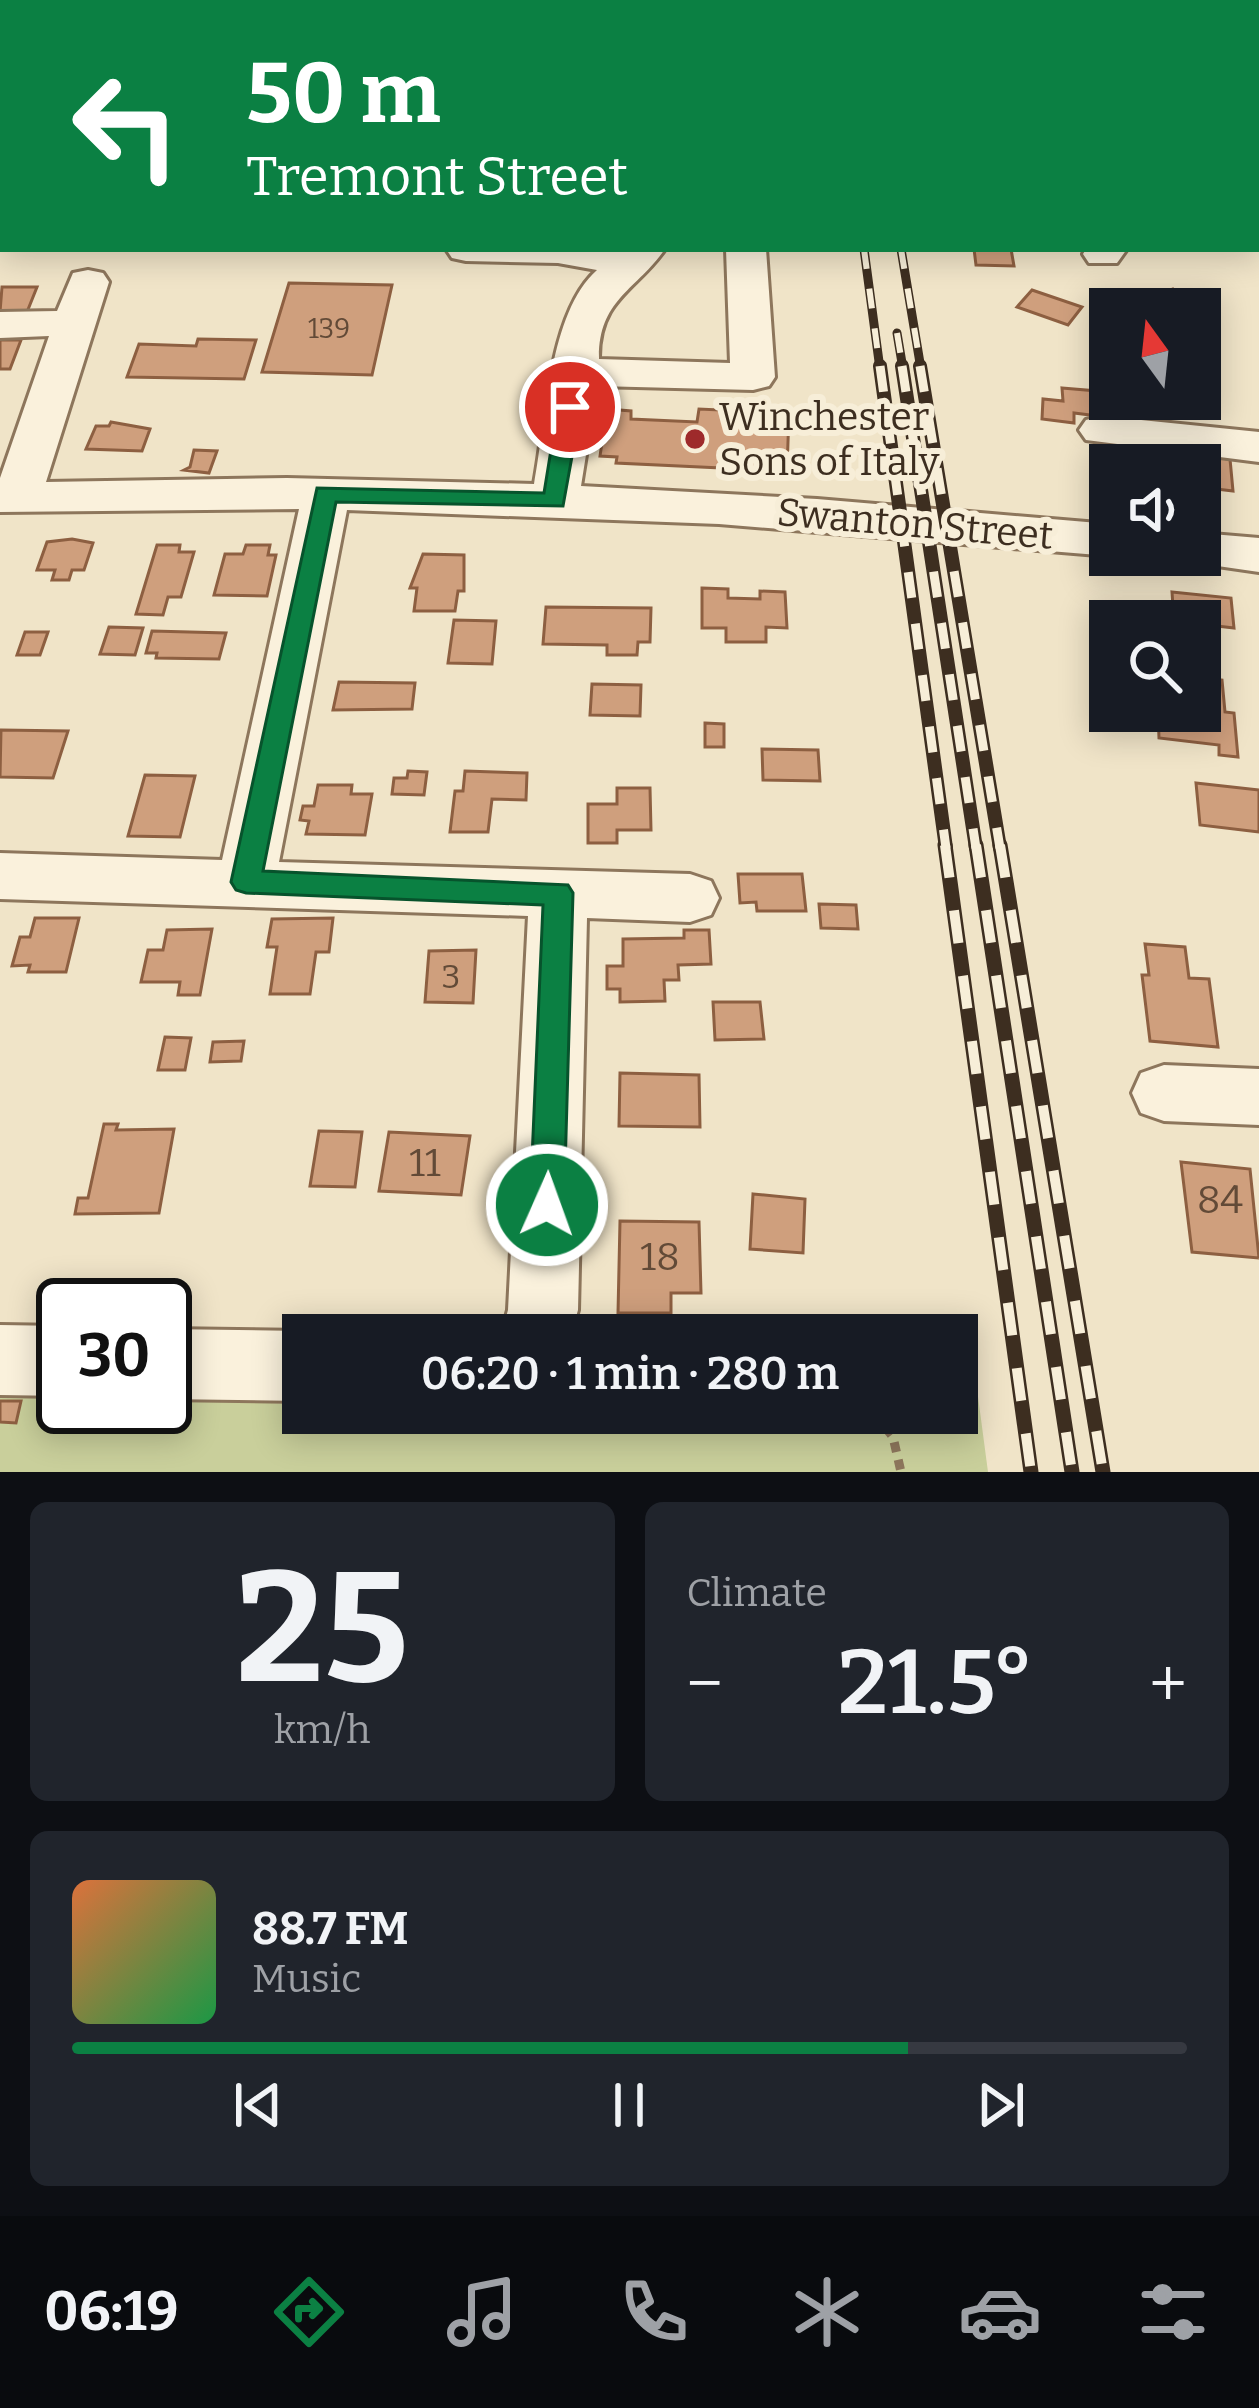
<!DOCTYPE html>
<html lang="en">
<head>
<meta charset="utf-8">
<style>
  :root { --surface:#171b24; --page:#20242c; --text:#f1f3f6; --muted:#9ea1a6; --line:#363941; --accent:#0b8043 }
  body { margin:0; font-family:Bitter,serif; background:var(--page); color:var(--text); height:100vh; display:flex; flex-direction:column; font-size:45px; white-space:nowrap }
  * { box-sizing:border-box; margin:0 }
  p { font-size:39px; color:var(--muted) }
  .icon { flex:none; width:66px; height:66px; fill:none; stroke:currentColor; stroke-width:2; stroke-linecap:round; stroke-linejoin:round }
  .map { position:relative; height:1472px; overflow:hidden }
  .details { display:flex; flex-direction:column; gap:30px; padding:30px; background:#0d0f14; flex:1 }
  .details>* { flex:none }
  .banner { position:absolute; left:0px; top:0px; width:1260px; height:252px; box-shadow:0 6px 30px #0003; background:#0b8043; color:#fff; overflow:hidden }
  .needle { width:78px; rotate:345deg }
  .controls { position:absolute; left:1089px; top:288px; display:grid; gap:24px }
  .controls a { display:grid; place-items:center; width:132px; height:132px; border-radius:0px; background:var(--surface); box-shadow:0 6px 30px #0003; font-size:60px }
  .speed { position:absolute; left:36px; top:1278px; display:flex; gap:24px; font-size:60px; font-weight:700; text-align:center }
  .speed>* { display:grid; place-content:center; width:156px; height:156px; border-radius:50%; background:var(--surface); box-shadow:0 6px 30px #0003; line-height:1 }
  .speed .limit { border:6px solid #111; border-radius:18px; background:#fff; color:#111 }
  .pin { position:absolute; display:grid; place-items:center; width:102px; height:102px; color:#fff; margin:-51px; border:6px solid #fff; border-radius:50%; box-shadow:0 3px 12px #0007 }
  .me { position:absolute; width:132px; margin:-66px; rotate:2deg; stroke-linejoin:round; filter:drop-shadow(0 0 9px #0008) }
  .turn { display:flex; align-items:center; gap:42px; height:252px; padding:0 48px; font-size:54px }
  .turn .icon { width:156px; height:156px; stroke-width:2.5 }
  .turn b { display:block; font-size:84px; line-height:102px }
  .big { font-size:90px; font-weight:600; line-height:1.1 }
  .details .widget { flex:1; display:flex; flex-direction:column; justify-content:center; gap:18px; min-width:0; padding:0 42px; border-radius:18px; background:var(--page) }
  .details .dial { align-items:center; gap:0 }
  .dial b { font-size:156px; line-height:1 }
  .song { display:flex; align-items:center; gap:36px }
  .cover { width:144px; height:144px; border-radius:18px; background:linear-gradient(135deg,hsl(20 70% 55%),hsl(140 70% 35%)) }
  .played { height:12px; border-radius:6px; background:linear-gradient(90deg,var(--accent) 75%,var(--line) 75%) }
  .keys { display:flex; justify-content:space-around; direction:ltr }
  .heat { display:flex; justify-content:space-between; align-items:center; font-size:66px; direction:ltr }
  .details .tiles { flex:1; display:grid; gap:30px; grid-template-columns:1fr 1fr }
  .widget:last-child { grid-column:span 2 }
  .trip { position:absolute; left:282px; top:1314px; width:696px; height:120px; border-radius:0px; background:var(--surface); box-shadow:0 6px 30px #0003; font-weight:600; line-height:120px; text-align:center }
  .menu { display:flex; height:192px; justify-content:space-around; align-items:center; background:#090b0e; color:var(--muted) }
  .menu .icon { width:84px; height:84px }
  .menu .current { color:var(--accent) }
  .menu b { font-size:54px; color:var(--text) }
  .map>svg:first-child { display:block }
</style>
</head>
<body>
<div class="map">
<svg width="1259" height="1472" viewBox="0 0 1259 1472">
  <rect width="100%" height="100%" fill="#f0e4c8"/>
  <path fill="#c9cf9b" d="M957,1388L977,1389L988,1472H0V1394L63,1396V1407H165V1400L303,1404V1413H957Z"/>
  <path fill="#cf9f7d" stroke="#8d5f41" stroke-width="3" d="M974,249H1011L1014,266L976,265Z
    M289,283L392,285L372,375L262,372Z
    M2,287H37L27,312H0Z
    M1173,289L1199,307L1140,309L1134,304Z
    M1032,290L1082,307L1068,325L1017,307Z
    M198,339L256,340L244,379L127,377L139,344L196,346Z
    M0,340H21L10,369H0Z
    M1062,388L1097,391L1098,416L1074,413V423L1042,419L1043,399L1063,401Z
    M607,409L631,411V419L697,422L699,409L789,413L787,471L616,463L617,457L600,456Z
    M111,422L150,429L142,451L86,449L96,426H109Z
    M194,450L217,451L209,473L184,470L190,467Z
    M1188,455L1230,459L1233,491L1208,488L1209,495L1200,494V465H1189Z
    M72,539L93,543L84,570H72L69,580H52L55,570H37L47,542Z
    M157,545H180L179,552H194L181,597H168L163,615L136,614Z
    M246,545H270L268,555H276L267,596L214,595L225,554H243Z
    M423,554L464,555V591H458L455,611H414L417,588H410Z
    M702,588L728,589V598L760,599V591L785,592L787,628L766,627V642H726V628H702Z
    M1172,592L1231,598L1234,628L1174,621Z
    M546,607L651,608L650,642H638L637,655H607V645L543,644Z
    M454,620L496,621L492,664L448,663Z
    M109,627L143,628L135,655L100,654Z
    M152,631L226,633L219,659L156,658L157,653H146Z
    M25,632H48L40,655H17Z
    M1200,640L1210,641L1213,679L1222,680L1225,712L1234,713L1238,757L1219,755V745L1159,738L1158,711H1200Z
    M339,682L415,683L412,709L333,710Z
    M592,684L641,685L640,716L590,715Z
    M705,723L724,724V747H705Z
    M1,730L68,731L53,778L0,777Z
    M762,749L818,750L820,781L763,780Z
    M408,771L427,772L424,795L392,794L394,778H407Z
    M465,771L527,773L526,800L492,799L488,832H450L455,791H463Z
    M145,775L195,776L180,837L128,836Z
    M1196,783L1259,790V832L1200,825Z
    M318,785H352L351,794H372L365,835L306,834L309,821L300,820L303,806H314Z
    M617,788H650L651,830H617V843H588V804H617Z
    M738,874H802L806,911H757L756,902L740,903Z
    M819,904L856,905L858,929L821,928Z
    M35,918H79L66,972H28L30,965L12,966L20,937H30Z
    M333,918L329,952H316L310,994H270L277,947H267L272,919Z
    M212,929L200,995H178L180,982H141L148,950H163L167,930Z
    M684,930H709L711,964L678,965L679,980H664L665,1001L620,1002V989H607V966H623V939L684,938Z
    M1145,944L1185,947L1189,978L1209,979L1218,1047L1150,1041L1142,975H1149Z
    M476,950L473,1003L425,1002L429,951Z
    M713,1002H760L764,1039L715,1040Z
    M165,1037L191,1038L185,1070H158Z
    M244,1041L241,1061L210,1062L213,1042Z
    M620,1073L699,1075L700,1127L619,1126Z
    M104,1124H118L116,1130L174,1129L159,1213L75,1214L78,1198H88Z
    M319,1131L362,1132L355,1187L310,1186Z
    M389,1132L470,1136L461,1195L379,1191Z
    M1181,1162L1250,1169L1259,1258L1192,1252Z
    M753,1194L805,1199L803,1253L750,1249Z
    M620,1221L699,1222L701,1293H671V1313H618Z
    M0,1401H21L16,1423L0,1422Z"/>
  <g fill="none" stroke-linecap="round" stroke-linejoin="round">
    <defs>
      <path id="minor" d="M636,0H670L672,3H638Z
        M1028,0H1133L1135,3H1030Z
        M1259,0V19H1257V3H1244Z
        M1257,185H1259V209H1257Z
        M446,249H665C637,290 598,299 599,359L730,363L726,249H766L775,377L769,386L753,390L597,386L581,486L817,499L1110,524V555H1114L1110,556L719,524L347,510L279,862L690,874L711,881L719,898L711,915L690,922L587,918L578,1310L571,1335H501L508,1310L528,916L0,899V853L222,860L299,509L0,512V478L49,336L0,338V312L57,311L73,273L88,270L103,273L109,282L46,482L287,478L534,484C546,422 549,312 597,270L558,263L466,261L452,258Z
        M1086,249H1127L1117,263H1089L1083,254Z
        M1102,416L1259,432V462L1086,440L1079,430L1086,420Z
        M1200,533L1259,538V572L1183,561L1179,555H1200Z
        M1164,1065L1259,1069V1125L1164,1121L1141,1113L1132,1093L1141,1073Z
        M0,1325L63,1326V1396L0,1395Z
        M165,1329L303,1331L313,1335H303V1401L165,1399Z"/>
    </defs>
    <use href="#minor" stroke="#8d765c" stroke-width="6"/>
    <path stroke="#8d765c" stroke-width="9" stroke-dasharray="10 8" stroke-linecap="butt" d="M874,1413L893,1437L901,1472"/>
    <use href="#minor" fill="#faf1dc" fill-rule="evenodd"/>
    <defs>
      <path id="rail-far2" d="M864,249L880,369
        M901,249L921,369
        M897,333L903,369"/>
      <path id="rail-far1" d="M880,366L946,848
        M902,366L976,848
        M920,366L1000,848"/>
      <path id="rail" d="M945,845L1031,1472
        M976,845L1072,1472
        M1000,845L1103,1472"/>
    </defs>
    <use href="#rail-far2" stroke="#3d2e20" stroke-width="9"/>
    <use href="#rail-far1" stroke="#3d2e20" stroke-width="14"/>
    <use href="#rail" stroke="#3d2e20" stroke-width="15"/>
    <use href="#rail-far2" stroke="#f7eed8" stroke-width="6" stroke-dasharray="20" stroke-linecap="butt"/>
    <use href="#rail-far1" stroke="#f7eed8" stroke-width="9" stroke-dasharray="26" stroke-linecap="butt"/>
    <use href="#rail" stroke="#f7eed8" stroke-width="10" stroke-dasharray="33" stroke-linecap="butt"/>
  </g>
  <path fill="#0b8043" stroke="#07532c" stroke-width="3" d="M570,400L581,407L563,506L336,502L263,871L568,885L573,893L564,1205L559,1216L547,1221L535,1216L530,1205L543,905L246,893L236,890L231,882L317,488L544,493L558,407Z"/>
  <circle fill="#9e2a2b" stroke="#f7eed8" stroke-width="4.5" cx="695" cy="439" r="12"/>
  <g text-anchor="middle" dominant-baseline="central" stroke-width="12" stroke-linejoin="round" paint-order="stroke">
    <g font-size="27" fill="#624a37">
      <text x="329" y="329">139</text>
    </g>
    <g font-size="33" fill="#624a37">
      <text x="451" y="977">3</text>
    </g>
    <g font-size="39" fill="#3d2e20" stroke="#f7eed8" text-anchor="start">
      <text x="719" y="417">Winchester<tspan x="719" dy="45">Sons of Italy</tspan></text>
    </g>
    <g font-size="39" fill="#3d2e20" stroke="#f7eed8">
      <text transform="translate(915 524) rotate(5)">Swanton Street</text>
    </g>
    <g font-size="39" fill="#624a37">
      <text x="425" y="1163">11</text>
      <text x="1220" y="1200">84</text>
      <text x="660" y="1257">18</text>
    </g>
  </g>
</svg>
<div class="controls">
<a><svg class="needle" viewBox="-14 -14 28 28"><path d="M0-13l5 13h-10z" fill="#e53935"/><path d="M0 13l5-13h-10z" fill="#9ea1a6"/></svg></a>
<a><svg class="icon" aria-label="sound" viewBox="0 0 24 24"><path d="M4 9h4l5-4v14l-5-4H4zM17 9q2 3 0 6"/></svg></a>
<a><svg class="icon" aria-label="search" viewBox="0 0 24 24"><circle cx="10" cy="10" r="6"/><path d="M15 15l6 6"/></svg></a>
</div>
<div class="speed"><div class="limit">30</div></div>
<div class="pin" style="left:570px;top:407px;background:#d93025"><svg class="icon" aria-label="arrive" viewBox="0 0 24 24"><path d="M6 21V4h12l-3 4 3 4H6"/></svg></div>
<svg class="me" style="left:547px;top:1205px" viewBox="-20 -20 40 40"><circle r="17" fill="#0b8043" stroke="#fff" stroke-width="3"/><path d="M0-11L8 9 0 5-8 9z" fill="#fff"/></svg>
<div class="trip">06:20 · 1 min · 280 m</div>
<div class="banner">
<div class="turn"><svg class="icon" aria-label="left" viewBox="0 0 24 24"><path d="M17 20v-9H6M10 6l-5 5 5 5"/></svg><div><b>50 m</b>Tremont Street</div></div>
</div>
</div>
<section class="details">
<div class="tiles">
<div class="widget dial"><b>25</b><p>km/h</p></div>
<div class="widget"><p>Climate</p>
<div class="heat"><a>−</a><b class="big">21.5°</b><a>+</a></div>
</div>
<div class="widget">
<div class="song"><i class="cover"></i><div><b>88.7 FM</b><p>Music</p></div></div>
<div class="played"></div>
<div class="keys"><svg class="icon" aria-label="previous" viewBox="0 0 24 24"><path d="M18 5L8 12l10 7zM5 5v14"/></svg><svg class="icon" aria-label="pause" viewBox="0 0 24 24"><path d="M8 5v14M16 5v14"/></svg><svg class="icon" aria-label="next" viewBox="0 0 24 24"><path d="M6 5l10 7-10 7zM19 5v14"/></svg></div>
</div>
</div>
</section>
<nav class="menu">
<b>06:19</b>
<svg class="icon current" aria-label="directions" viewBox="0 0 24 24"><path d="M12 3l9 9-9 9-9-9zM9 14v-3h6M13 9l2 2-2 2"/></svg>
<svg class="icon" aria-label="music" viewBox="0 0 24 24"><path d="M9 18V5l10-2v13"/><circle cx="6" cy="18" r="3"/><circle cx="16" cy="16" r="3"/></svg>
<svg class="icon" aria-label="phone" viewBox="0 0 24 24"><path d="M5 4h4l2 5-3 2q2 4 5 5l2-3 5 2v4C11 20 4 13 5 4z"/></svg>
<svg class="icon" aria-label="climate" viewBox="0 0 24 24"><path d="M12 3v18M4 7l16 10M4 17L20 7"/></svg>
<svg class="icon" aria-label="car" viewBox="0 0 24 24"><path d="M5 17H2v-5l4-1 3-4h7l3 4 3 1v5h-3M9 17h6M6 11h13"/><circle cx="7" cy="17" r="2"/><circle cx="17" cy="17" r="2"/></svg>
<svg class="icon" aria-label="filters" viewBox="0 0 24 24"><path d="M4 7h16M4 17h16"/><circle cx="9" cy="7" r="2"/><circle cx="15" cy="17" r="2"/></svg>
</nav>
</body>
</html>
